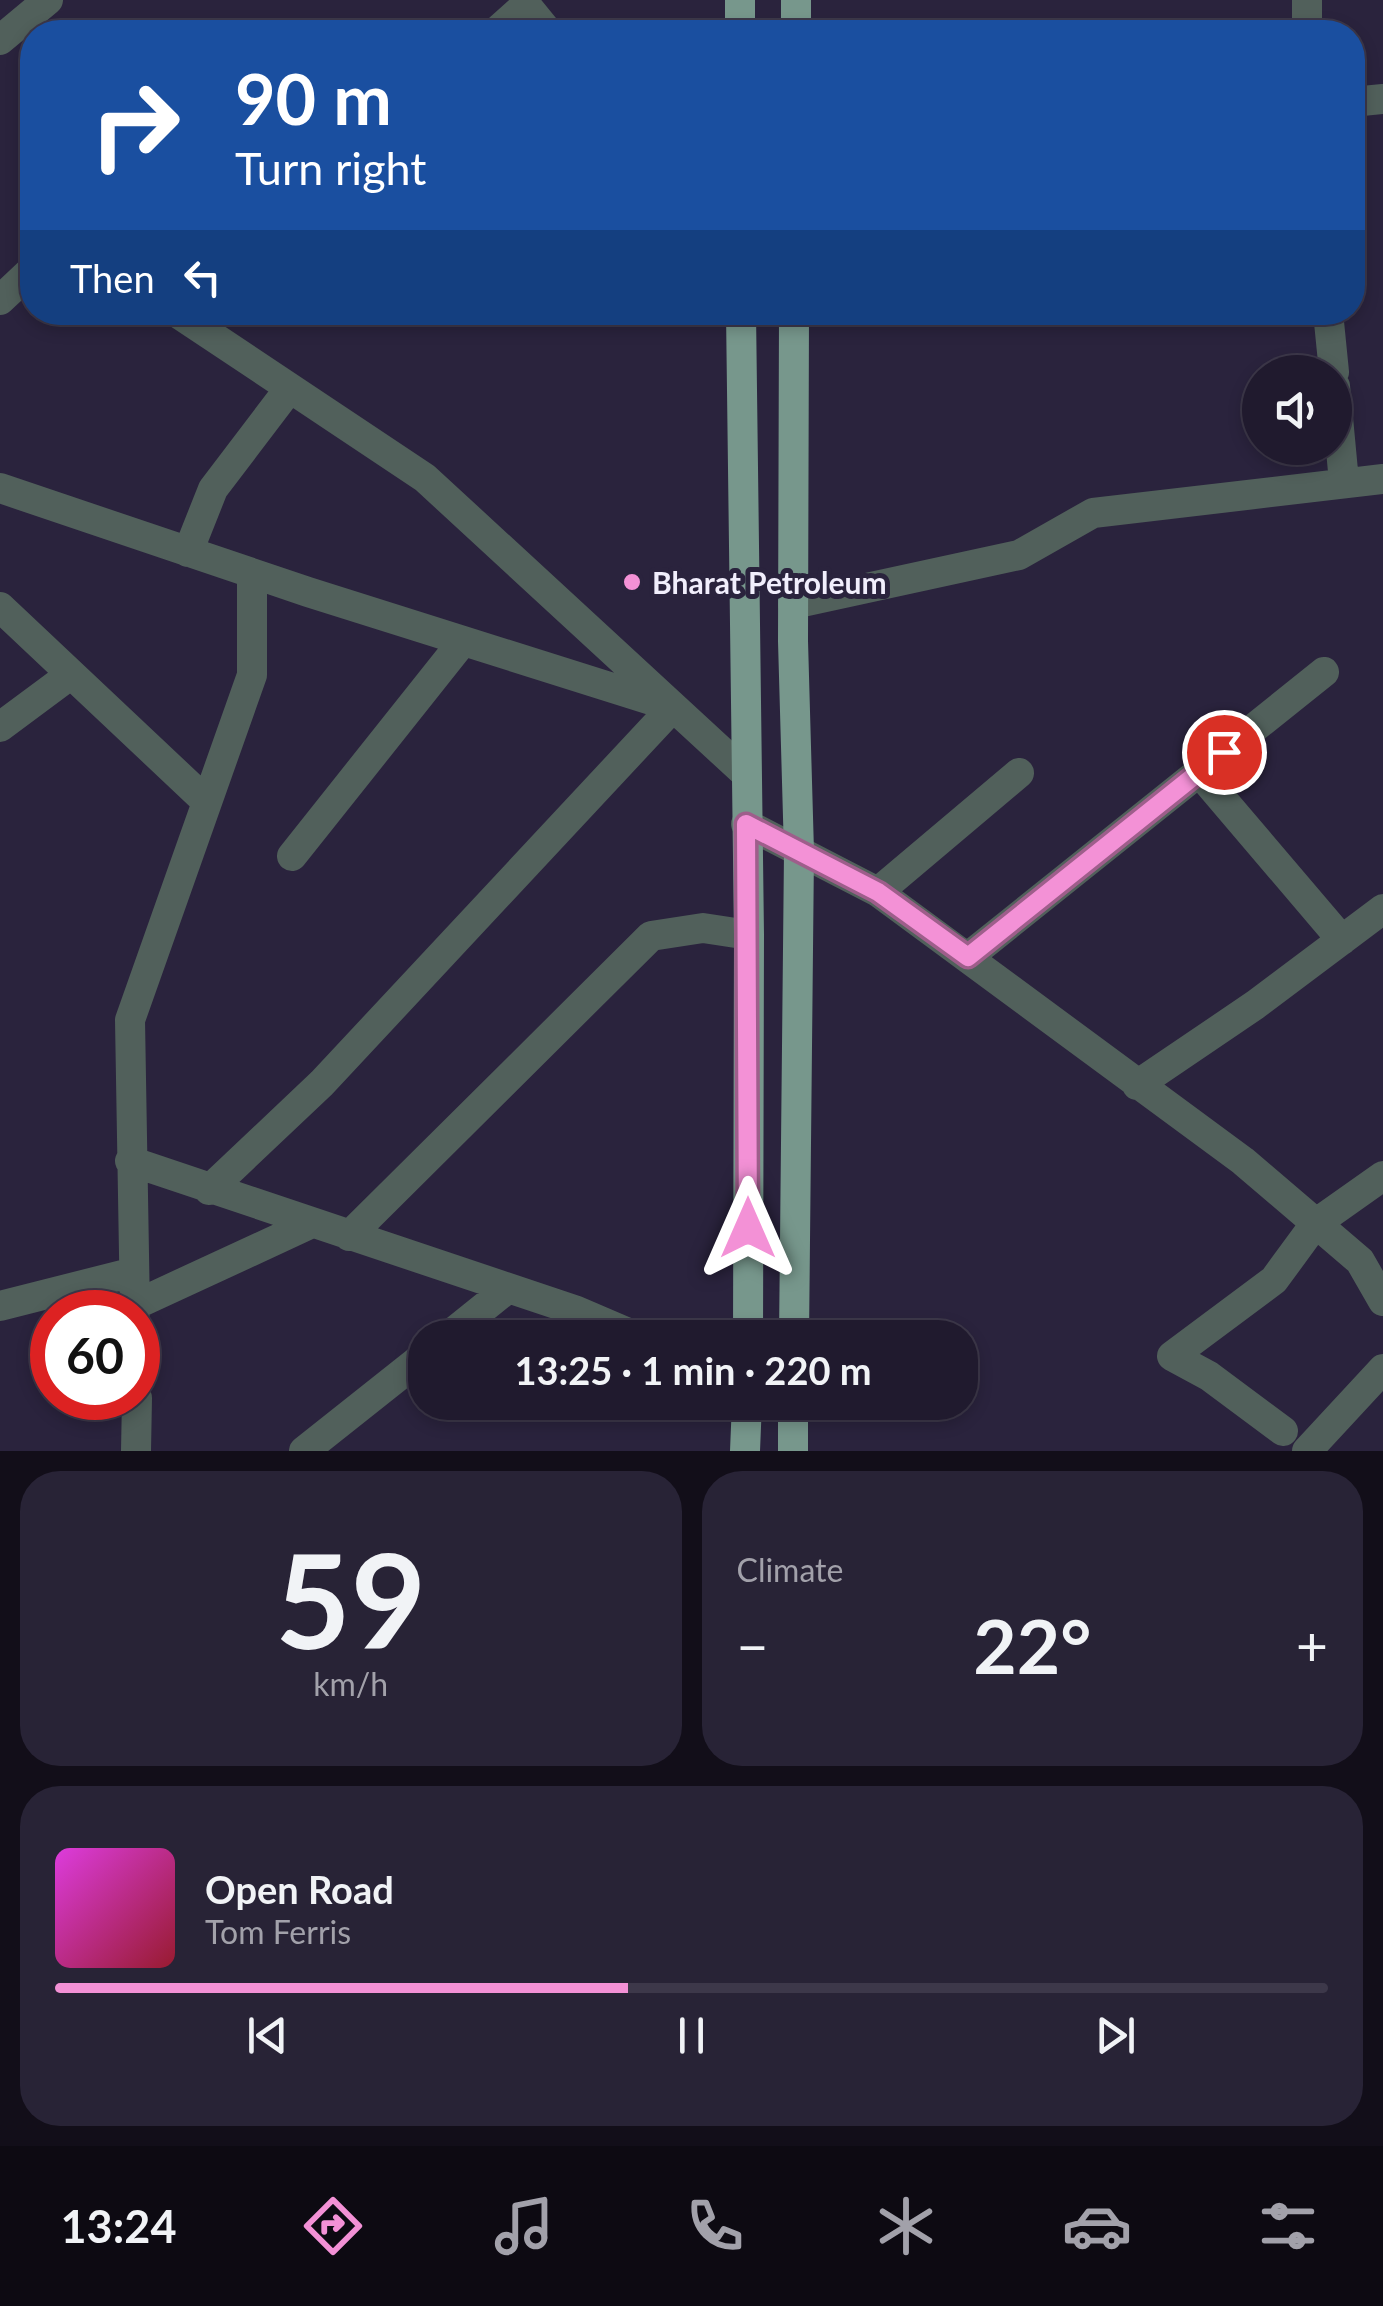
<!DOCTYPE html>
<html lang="en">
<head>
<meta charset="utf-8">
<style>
  :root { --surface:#201a2e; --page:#282336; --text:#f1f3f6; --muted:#a2a1aa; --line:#3d384a; --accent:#f391d6 }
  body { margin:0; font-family:Lato,sans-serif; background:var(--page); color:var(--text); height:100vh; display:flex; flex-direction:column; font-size:38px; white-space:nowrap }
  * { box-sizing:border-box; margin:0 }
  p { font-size:32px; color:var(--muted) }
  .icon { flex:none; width:55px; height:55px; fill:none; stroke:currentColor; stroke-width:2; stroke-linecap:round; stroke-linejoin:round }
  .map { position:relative; height:1451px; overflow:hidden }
  .panel { display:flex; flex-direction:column; gap:20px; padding:20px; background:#120e19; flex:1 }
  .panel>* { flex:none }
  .top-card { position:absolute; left:20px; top:20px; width:1345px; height:305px; border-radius:40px; box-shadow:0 5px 15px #0003,0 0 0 2px var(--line); background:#1a4fa0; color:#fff; overflow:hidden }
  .fabs { position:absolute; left:1242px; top:355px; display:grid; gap:20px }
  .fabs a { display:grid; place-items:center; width:110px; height:110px; border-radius:50%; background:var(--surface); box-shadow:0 5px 15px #0003,0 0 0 2px var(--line); font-size:50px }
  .speed { position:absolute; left:30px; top:1290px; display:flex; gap:20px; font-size:50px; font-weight:700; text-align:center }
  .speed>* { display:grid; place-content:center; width:130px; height:130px; border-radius:50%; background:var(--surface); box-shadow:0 5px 15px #0003,0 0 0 2px var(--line); line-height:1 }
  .speed .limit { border:15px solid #d22; background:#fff; color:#111 }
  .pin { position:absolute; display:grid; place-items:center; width:85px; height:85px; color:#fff; margin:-42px; border:5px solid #fff; border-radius:50%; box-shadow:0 2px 10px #0007 }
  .me { position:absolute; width:110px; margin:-55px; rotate:0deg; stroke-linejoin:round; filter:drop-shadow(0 0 8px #0008) }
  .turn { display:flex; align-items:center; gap:35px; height:210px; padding:0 50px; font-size:45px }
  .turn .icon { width:130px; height:130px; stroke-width:2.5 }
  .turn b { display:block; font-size:70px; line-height:85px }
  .then { display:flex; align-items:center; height:95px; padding:0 50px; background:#0003; gap:20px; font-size:38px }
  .big { font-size:75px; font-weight:700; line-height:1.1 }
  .panel .widget { flex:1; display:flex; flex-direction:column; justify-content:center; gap:15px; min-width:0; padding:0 35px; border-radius:40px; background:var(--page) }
  .panel .dial { align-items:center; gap:0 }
  .dial b { font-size:130px; line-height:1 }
  .song { display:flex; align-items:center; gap:30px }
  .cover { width:120px; height:120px; border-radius:15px; background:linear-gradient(135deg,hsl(300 70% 55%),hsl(350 70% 35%)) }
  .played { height:10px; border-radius:5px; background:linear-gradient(90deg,var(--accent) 45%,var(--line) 45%) }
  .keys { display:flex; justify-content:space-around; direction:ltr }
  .heat { display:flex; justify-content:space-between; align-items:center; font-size:55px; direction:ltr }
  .panel .tiles { flex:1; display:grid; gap:20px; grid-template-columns:1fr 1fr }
  .widget:last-child { grid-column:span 2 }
  .trip { position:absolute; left:408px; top:1320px; width:570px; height:100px; border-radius:40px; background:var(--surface); box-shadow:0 5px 15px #0003,0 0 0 2px var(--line); font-weight:700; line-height:100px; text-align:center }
  .dock { display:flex; height:160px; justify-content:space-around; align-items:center; background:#0d0a12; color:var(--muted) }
  .dock .icon { width:70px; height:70px }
  .dock .on { color:var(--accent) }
  .dock b { font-size:45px; color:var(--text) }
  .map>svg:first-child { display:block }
</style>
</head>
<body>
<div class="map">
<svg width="1383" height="1451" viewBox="0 0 1383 1451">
  <rect width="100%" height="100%" fill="#2a233d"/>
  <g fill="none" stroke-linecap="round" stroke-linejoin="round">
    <path stroke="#51605b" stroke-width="30" d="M1307,0V32
      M496,32L526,5L548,32
      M0,40L48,0
      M1352,102L1383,99
      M0,300L32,270
      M176,312L425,478L744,772
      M1328,312L1334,372
      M1335,386L1344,482
      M0,488L308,592L673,707L322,1083L209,1190
      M188,552L213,489L289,389
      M793,604L1019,555L1093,513L1383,479
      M0,607L207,802
      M0,727L70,675
      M1199,772L1342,940
      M746,824L878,892L1243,1161L1360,1261L1383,1301
      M292,856L463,641
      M878,892L1019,773
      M968,957L1324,672
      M1137,1085L1255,1005L1383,909
      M130,1161L577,1311L640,1338
      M349,1236L651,936L703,928L749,935
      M135,1305L310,1224
      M0,1306L134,1272
      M135,1312L130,1020L252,675V574
      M446,1338L507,1289
      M1283,1431L1209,1376L1172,1356L1274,1280L1315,1224L1383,1176
      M136,1451L137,1398
      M304,1451L425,1355
      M1307,1451L1383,1369"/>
    <path stroke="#77978c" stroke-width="30" d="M740,0V32
      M796,32V0
      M741,312L749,935L748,1338
      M794,1338L799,852L793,641L794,312
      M745,1451L747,1402
      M793,1451V1402"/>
  </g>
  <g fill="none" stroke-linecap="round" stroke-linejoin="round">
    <defs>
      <path id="route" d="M748,1228L746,824L878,892L968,957L1224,752"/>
    </defs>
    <use href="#route" stroke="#9e5e8b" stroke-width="25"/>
    <use href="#route" stroke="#f391d6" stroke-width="18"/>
  </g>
  <circle fill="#f391d6" stroke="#2a233d" stroke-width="4" cx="632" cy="582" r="10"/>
  <g text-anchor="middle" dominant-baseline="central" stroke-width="10" stroke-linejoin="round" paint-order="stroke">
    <g font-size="30" font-weight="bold" fill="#f1eefc" stroke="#2a233d" text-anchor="start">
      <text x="652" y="582">Bharat Petroleum</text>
    </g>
  </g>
</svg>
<div class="fabs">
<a><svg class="icon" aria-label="sound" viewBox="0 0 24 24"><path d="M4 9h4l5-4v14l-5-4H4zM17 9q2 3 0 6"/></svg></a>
</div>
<div class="speed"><div class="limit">60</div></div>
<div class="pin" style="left:1224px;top:752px;background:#d93025"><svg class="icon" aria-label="arrive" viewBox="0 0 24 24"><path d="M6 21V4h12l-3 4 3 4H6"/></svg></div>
<svg class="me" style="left:748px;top:1228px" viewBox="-20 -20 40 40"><path d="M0-17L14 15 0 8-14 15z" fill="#f391d6" stroke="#fff" stroke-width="4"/></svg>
<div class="trip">13:25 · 1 min · 220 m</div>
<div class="top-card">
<div class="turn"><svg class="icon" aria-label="right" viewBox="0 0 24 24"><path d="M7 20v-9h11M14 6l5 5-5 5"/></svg><div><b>90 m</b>Turn right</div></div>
<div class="then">Then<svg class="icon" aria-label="left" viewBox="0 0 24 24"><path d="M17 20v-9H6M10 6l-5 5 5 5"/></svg></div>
</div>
</div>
<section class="panel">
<div class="tiles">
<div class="widget dial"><b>59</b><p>km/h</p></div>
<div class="widget"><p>Climate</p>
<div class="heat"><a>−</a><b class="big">22°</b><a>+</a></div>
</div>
<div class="widget">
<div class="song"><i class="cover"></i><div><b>Open Road</b><p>Tom Ferris</p></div></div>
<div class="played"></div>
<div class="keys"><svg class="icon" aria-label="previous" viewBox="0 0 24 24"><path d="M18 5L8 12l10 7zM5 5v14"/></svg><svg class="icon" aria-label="pause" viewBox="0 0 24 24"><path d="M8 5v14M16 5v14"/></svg><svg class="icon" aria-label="next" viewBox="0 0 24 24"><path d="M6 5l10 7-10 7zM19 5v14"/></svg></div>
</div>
</div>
</section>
<nav class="dock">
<b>13:24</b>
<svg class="icon on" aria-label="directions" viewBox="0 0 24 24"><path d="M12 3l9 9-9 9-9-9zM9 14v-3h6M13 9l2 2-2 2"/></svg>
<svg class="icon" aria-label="music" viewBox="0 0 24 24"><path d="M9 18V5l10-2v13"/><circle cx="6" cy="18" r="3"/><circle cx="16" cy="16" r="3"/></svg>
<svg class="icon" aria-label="phone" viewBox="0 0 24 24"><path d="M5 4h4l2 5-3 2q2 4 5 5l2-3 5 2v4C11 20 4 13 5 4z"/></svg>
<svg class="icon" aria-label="climate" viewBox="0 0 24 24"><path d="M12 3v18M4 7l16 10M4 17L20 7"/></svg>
<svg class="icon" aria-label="car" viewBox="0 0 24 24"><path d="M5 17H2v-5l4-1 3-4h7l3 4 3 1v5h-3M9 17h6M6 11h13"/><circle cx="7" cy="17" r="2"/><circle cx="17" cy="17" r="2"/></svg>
<svg class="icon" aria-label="filters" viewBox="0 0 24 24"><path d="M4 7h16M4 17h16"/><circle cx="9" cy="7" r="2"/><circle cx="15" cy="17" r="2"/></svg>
</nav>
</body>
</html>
